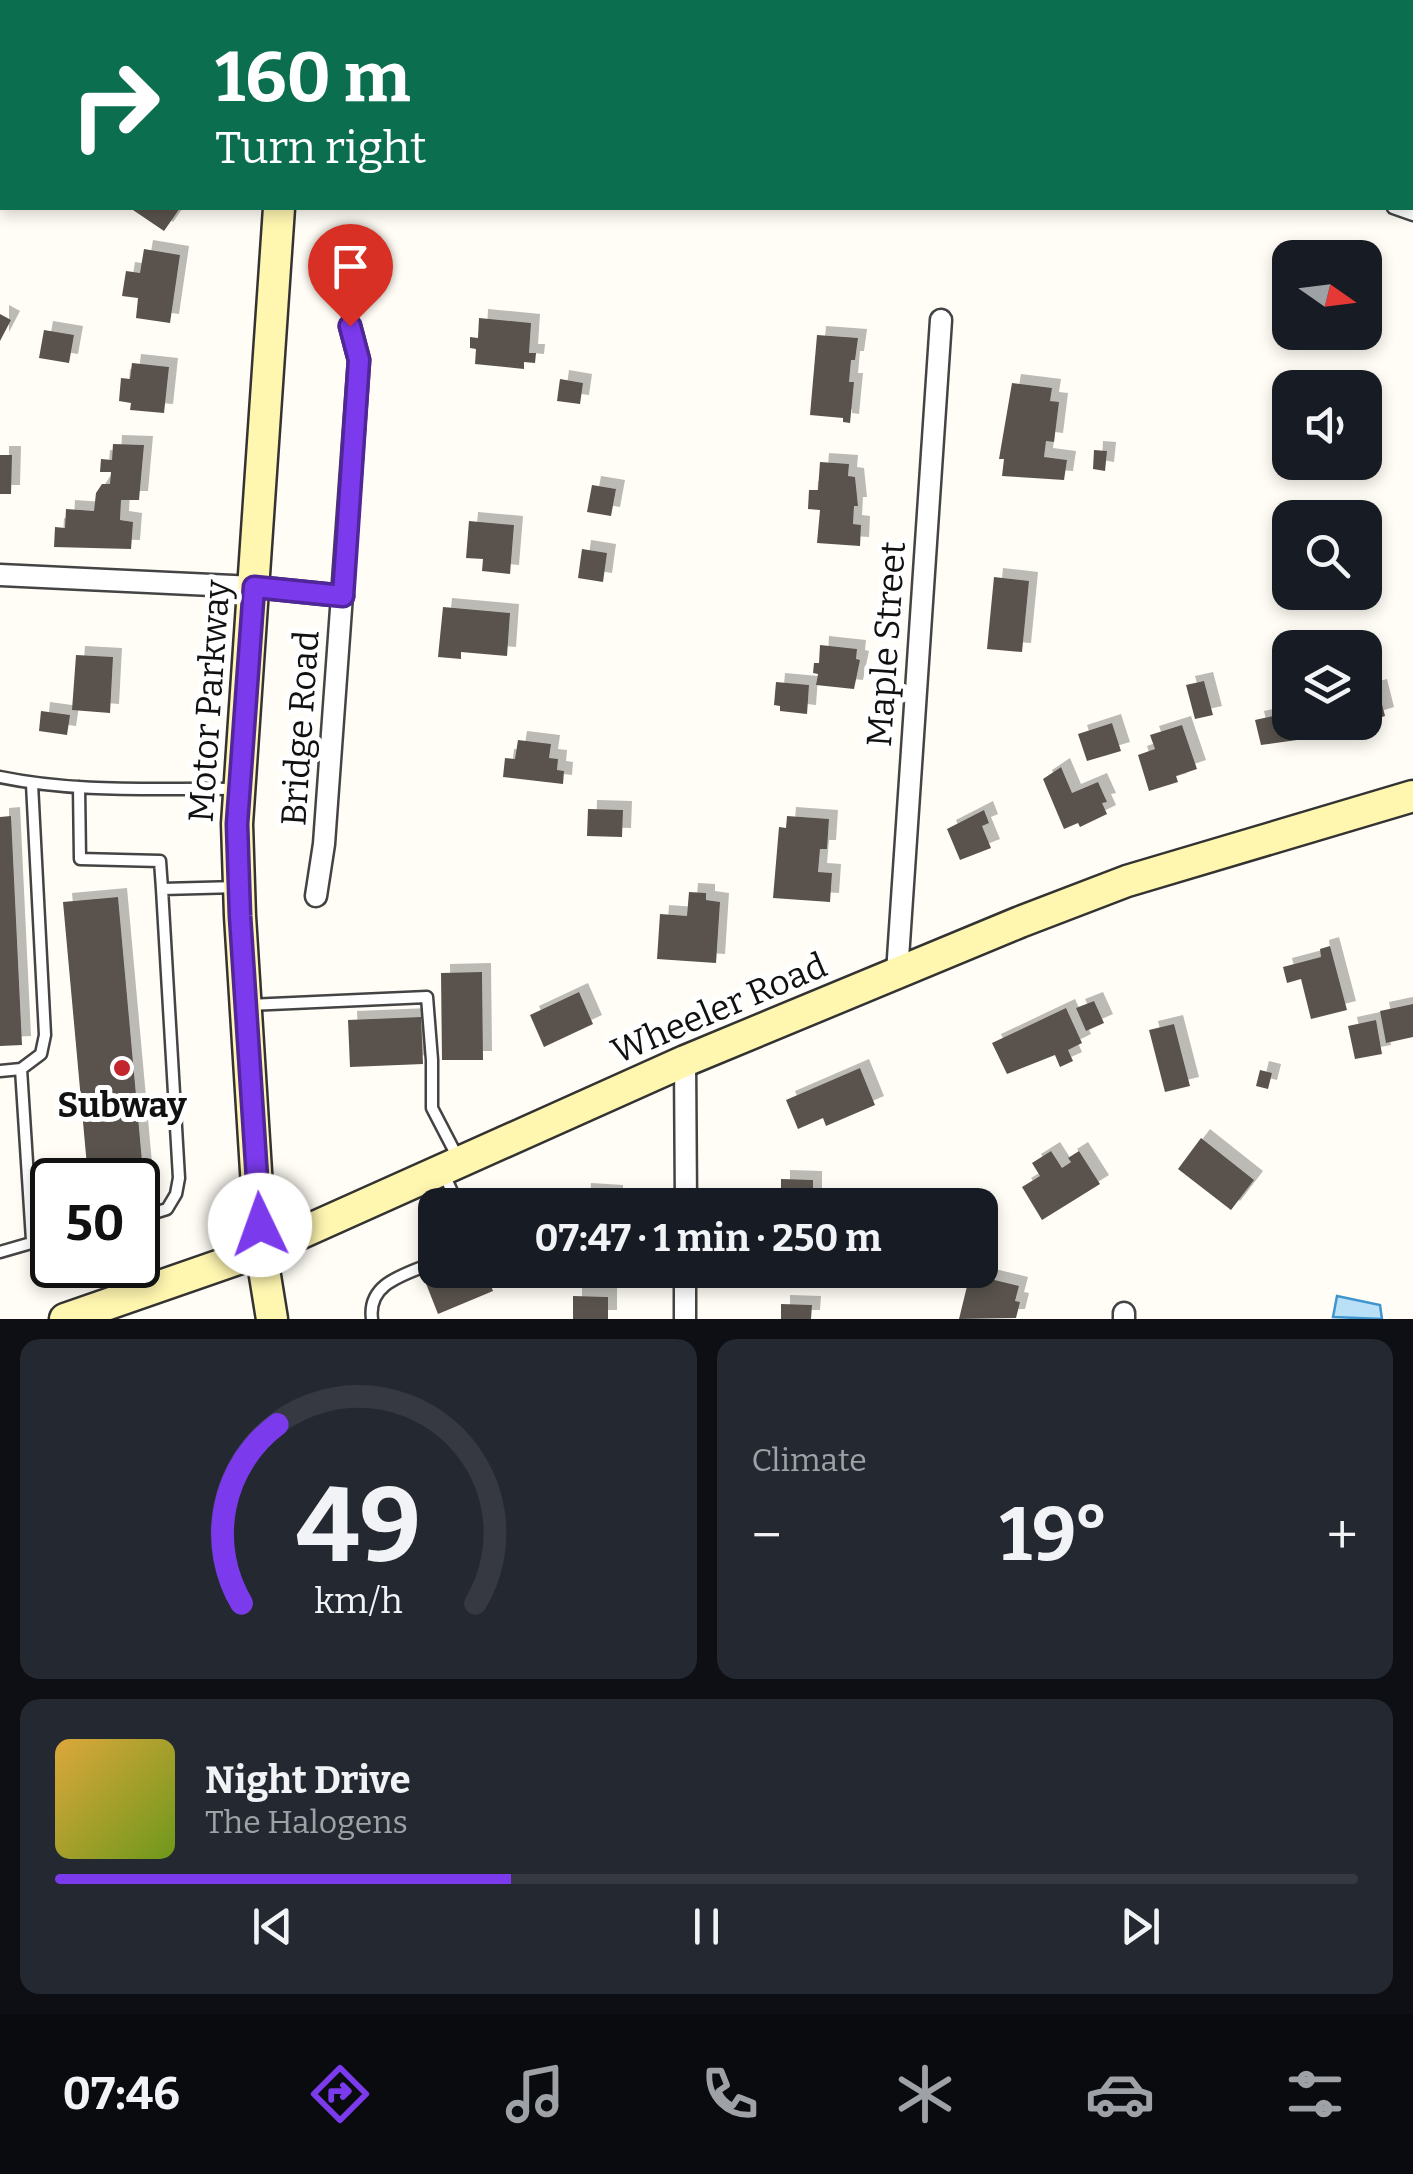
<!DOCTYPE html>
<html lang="en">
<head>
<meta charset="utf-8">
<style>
  :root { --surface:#171b24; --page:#242831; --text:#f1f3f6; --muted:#9ea1a6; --line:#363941; --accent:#7c3aed }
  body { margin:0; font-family:Bitter,serif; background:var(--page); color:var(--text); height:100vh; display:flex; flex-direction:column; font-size:38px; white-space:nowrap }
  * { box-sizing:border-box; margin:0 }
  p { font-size:32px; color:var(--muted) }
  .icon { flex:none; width:55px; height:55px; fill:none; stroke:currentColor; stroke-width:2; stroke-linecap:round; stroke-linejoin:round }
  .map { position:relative; height:1319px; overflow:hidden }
  .details { display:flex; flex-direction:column; gap:20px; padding:20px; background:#0d0f14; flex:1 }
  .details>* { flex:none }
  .top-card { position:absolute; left:0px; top:0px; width:1415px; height:210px; box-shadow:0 5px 15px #0003; background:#0b6e4f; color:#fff; overflow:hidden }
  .needle { width:65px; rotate:104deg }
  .tools { position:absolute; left:1272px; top:240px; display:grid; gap:20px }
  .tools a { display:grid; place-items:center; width:110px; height:110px; border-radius:20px; background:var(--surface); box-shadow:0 5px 15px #0003; font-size:50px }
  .speed { position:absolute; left:30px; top:1158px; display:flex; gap:20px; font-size:50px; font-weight:700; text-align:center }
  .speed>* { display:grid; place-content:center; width:130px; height:130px; border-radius:50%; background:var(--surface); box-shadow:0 5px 15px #0003; line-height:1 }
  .speed .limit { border:5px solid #111; border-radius:15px; background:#fff; color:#111 }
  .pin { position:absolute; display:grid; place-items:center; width:85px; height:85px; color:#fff; margin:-102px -42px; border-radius:50% 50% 50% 0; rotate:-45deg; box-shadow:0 0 10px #0007 }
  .pin .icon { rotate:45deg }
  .me { position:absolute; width:110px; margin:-55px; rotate:357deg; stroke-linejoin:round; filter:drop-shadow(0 0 8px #0008) }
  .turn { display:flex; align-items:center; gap:35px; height:210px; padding:0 50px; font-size:45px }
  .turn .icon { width:130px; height:130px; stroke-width:2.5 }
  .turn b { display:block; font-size:70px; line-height:85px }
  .big { font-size:75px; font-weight:700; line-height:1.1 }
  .details .card { flex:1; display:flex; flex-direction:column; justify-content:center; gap:15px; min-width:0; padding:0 35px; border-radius:20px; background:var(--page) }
  .details .dial { align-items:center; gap:0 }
  .dial svg { height:260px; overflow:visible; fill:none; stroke:var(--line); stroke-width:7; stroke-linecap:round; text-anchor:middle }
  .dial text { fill:var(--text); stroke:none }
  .song { display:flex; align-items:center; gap:30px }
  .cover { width:120px; height:120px; border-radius:15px; background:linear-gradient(135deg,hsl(40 70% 55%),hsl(80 70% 35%)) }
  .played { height:10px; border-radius:5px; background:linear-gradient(90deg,var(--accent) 35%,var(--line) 35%) }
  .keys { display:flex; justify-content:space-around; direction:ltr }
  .heat { display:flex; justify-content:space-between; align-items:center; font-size:55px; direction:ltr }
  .details .tiles { flex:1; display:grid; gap:20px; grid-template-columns:1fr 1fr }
  .card:last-child { grid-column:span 2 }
  .trip { position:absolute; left:418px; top:1188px; width:580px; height:100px; border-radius:20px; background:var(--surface); box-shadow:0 5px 15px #0003; font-weight:700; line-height:100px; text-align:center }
  .menu { display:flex; height:160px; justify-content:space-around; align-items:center; background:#090b0e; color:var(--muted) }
  .menu .icon { width:70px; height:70px }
  .menu .on { color:var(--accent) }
  .menu b { font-size:45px; color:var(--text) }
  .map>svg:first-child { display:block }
</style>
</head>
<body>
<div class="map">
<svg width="1413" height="1319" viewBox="0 0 1413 1319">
  <defs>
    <filter id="shadow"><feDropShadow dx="9" dy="-9" stdDeviation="0" flood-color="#0004"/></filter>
  </defs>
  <rect width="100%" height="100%" fill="#fffdf5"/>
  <path fill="#b9e0f7" stroke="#3f96cf" stroke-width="2.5" d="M1337,1296L1380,1305L1382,1319L1333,1317Z"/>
  <path fill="#5a524d" filter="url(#shadow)" d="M130,208H180L164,231Z
    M144,249L180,255L170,323L136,318L138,298L122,296L126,271L140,273Z
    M0,314L11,320L0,341Z
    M479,318L531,323L529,353H536L535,363L524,362V369L475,364L476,349L470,348V337L478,338Z
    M44,330L74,335L69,363L39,358Z
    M817,335L858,338L855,360H851L849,382H854L850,423L843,422V418L810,415Z
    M132,363L169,367L164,413L130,410L131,403L119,401L121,378L130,379Z
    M560,379L583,383L580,404L557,401Z
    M1012,383L1052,388L1050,401L1059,402L1054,442L1046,441L1044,457L1067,460L1064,480L1002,476L1004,459H999Z
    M113,444L144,445L139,500H121L120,520L133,522L131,549L54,547L55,527L65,528L66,509L94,511L96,493L102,484H110L111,472H100L101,459L112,460Z
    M1094,450L1107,451L1105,471L1093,469Z
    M0,455H12L11,494H0Z
    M820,462L849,464L848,476L855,477L858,506H854L853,524L861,525L860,546L817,543L820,510L808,509L809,490H818Z
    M592,485L616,489L611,516L587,512Z
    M469,521L514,525L510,574L482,571L483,559L466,558Z
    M582,549L607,553L603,582L578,578Z
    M994,577L1029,581L1022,652L987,649Z
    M443,607L510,613L507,656L461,652V659L438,657Z
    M820,645L857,649L856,659L860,660L854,689L816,685L818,674L813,673L814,663H819Z
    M76,655L113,657L110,713L72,710Z
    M1204,681L1213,715L1195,719L1186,685Z
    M776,682L809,685L807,714L780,711V706L774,705Z
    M1378,688L1385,716L1372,720L1374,724L1363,727L1365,695L1367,691Z
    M1279,710L1280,714L1290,712V722H1297L1301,736L1297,740L1261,745L1255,720L1273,716L1272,712Z
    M41,711L70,715L67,735L39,731Z
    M1112,723L1121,751L1087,761L1078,734Z
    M1182,725L1197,769L1176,776L1178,782L1149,791L1138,755L1155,749L1150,735Z
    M518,740L551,744L549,758L558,759L557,770L564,771L563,784L503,777L505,758L515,759Z
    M1061,767L1072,793L1098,782L1107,802L1102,803L1107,814L1080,827L1078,823L1064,829L1043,779Z
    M588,809L623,810L622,837L587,836Z
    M984,810L989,823L982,826L991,848L960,860L947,829Z
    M11,816L22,1045L0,1046V817Z
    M787,816L829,819L827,849H820L818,872L832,873L830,902L773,898L779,827L786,828Z
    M689,892L706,893V900L720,902L716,963L657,959L660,914L687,916Z
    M118,897L143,1172L88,1177L63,902Z
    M1330,946L1347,1010L1311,1019L1301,979L1287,983L1283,967L1321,957L1320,949Z
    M482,972L483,1060H442L441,973Z
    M579,992L593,1024L544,1047L530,1015Z
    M1094,1001L1104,1023L1086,1031L1076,1008Z
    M1413,1004V1037L1386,1043L1380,1011Z
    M1066,1008L1082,1043L1068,1050L1073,1061L1060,1067L1055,1055L1007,1074L992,1043Z
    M421,1017L423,1064L350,1067L348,1020Z
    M1376,1020L1382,1054L1355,1059L1348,1026Z
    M1174,1024L1190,1086L1165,1092L1149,1030Z
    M860,1068L875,1105L826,1126L823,1118L798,1129L786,1100Z
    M1260,1070L1272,1073L1268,1089L1256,1086Z
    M1201,1138L1254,1180L1231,1210L1178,1169Z
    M1051,1151L1062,1168L1071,1162L1068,1158L1079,1151L1100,1184L1042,1220L1022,1187L1040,1176L1032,1163Z
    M781,1179L813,1180V1205H781Z
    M582,1192L614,1194V1205H581Z
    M450,1270H485L493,1291L438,1314L425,1281Z
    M970,1274L1019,1286L1015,1301L1020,1302L1016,1318L959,1319Z
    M573,1296L608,1297V1319H573Z
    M781,1304L812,1305L811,1319H781Z"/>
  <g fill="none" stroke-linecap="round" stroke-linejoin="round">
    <defs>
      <path id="service" d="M896,0L899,2
        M552,2L553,0
        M1393,208L1413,215
        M0,777C76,793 156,788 234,789
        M79,787L80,859L160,861L162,889L238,887
        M251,1005L427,997L432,1060V1108L458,1158
        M21,1069L32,1240
        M0,1071L21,1069L41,1054L45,1035L32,784
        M444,1174L458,1205
        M138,1218L167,1209L176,1194L179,1178L162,889
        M0,1252L52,1237
        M116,1265L123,1293
        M372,1319C367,1282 407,1274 435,1262"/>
      <path id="minor" d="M0,100H2
        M0,575L254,587L343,596
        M316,896L324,844L359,360L350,326
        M897,973L941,320
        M685,1061L686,1205
        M685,1319V1270
        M1124,1319V1313"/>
      <path id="secondary" d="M292,2V0
        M65,1319L261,1251L685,1061L1020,922L1127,881L1413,796
        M272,1319L261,1251L240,916L237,824L279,208"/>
    </defs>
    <use href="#service" stroke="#444" stroke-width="15"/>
    <use href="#minor" stroke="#444" stroke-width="25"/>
    <use href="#secondary" stroke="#333" stroke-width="35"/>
    <use href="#service" stroke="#fff" stroke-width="10"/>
    <use href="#minor" stroke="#fff" stroke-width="20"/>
    <use href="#secondary" stroke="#fff6b0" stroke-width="30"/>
  </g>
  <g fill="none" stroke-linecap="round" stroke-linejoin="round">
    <defs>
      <path id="route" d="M260,1225L240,916L237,824L254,587L343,596L359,360L350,326"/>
    </defs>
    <use href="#route" stroke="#51269a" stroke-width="25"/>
    <use href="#route" stroke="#7c3aed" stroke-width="18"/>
  </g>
  <circle fill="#c4262e" stroke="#fff" stroke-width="4" cx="122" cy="1068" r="10"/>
  <g text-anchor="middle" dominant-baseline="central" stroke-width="10" stroke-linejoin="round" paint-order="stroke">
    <g font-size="35" fill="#111" stroke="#fff">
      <text transform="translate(886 644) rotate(-86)">Maple Street</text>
      <text transform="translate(209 701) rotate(-86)">Motor Parkway</text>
      <text transform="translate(300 728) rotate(-86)">Bridge Road</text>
      <text transform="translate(719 1008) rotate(-23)">Wheeler Road</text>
    </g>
    <g font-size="35" font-weight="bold" fill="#111" stroke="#fff">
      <text x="122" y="1105">Subway</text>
    </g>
  </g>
</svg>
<div class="tools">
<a><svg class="needle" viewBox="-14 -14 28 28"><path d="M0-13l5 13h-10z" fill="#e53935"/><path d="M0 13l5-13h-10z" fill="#9ea1a6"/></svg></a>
<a><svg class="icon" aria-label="sound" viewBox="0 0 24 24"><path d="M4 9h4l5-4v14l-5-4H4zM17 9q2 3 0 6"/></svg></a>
<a><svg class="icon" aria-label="search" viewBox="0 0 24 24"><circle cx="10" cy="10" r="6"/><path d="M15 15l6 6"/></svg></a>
<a><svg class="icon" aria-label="layers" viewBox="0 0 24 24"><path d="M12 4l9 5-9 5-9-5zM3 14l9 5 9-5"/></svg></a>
</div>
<div class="speed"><div class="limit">50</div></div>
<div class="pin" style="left:350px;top:326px;background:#d93025"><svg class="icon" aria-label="arrive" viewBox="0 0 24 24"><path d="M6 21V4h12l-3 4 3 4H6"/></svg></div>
<svg class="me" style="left:260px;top:1225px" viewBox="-20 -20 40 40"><circle r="19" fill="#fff"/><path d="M0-13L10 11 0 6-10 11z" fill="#7c3aed"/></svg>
<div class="trip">07:47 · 1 min · 250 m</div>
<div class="top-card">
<div class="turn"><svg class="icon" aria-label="right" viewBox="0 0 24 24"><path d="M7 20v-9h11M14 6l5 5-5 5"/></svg><div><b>160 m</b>Turn right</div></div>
</div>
</div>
<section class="details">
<div class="tiles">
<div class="card dial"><svg viewBox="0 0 100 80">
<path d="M14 69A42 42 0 1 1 86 69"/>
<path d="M14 69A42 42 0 0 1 25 14" stroke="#7c3aed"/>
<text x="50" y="56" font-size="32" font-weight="700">49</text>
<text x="50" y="72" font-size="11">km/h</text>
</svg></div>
<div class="card"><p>Climate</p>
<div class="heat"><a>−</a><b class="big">19°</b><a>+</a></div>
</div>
<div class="card">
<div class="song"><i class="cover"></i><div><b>Night Drive</b><p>The Halogens</p></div></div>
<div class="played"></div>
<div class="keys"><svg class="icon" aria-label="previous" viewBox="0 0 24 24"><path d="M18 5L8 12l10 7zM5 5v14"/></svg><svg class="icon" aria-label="pause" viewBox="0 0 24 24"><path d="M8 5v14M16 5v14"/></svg><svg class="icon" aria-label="next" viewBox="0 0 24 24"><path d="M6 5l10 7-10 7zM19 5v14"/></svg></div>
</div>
</div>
</section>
<nav class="menu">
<b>07:46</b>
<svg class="icon on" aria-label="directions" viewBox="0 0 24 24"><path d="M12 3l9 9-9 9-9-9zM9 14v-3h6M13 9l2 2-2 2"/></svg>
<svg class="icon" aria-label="music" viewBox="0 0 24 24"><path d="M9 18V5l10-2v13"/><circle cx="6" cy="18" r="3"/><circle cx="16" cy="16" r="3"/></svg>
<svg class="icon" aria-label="phone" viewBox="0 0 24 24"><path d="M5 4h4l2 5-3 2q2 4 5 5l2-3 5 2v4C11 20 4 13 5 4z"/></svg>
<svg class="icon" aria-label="climate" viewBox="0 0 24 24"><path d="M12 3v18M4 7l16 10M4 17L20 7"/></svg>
<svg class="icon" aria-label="car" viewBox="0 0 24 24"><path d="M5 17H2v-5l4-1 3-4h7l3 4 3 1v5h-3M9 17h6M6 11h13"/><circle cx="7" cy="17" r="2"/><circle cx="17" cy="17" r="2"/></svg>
<svg class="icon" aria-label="filters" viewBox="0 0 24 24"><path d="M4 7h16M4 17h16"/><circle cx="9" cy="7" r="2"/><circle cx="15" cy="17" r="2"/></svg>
</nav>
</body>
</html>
